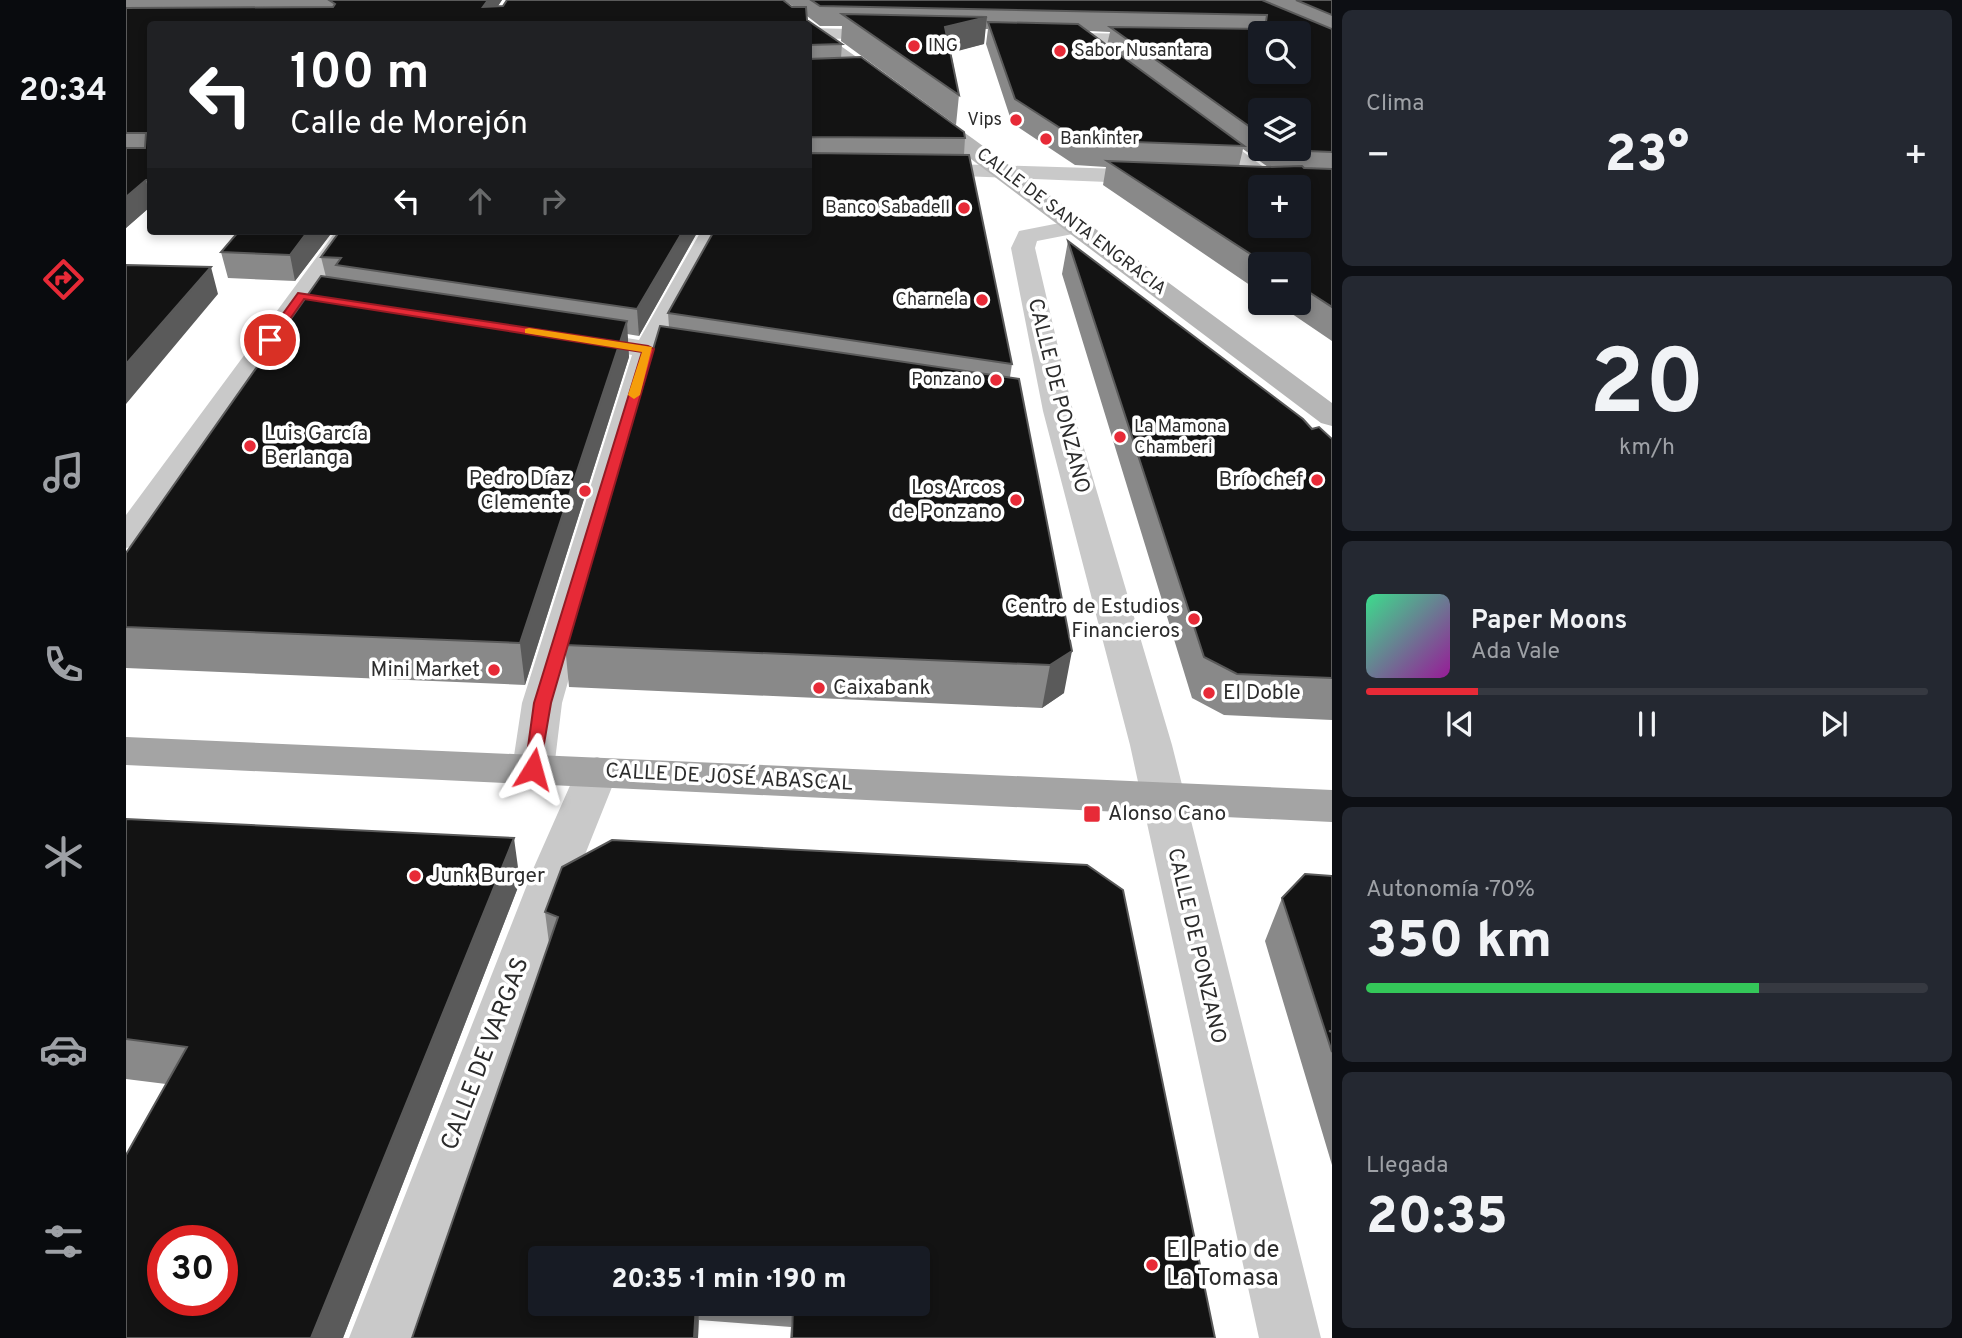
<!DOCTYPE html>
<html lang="es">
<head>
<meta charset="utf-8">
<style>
  :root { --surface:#171b24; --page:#242831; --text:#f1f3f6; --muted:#9ea1a6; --line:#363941; --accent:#e72a37 }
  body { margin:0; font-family:Overpass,sans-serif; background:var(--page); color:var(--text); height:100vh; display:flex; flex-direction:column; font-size:26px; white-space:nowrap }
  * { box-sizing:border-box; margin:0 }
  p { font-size:23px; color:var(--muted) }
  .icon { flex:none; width:38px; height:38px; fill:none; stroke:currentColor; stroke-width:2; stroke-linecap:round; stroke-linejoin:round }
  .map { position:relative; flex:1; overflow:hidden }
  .drawer { display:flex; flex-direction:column; gap:10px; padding:10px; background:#0d0f14; width:630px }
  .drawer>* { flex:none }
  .banner { position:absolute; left:21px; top:21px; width:665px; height:214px; border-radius:7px; box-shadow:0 4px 10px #0003; background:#202124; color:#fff; overflow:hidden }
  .controls { position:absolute; left:1122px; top:21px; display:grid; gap:14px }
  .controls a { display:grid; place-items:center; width:63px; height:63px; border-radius:7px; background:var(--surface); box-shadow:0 4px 10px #0003; font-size:35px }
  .speed { position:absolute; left:21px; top:1225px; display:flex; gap:14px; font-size:35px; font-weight:700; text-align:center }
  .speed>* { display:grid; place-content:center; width:91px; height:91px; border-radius:50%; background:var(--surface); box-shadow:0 4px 10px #0003; line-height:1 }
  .speed .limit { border:10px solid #d22; background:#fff; color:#111 }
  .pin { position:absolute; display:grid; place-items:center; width:60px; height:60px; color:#fff; margin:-30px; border:4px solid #fff; border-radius:50%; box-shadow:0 2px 7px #0007 }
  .me { position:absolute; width:77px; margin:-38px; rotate:8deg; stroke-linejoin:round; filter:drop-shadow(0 0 5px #0008) }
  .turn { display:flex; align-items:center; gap:24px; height:147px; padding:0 28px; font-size:32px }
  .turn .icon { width:91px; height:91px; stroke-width:2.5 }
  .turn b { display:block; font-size:49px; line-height:60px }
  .lanes { display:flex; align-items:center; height:66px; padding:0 28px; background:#0003; justify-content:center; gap:35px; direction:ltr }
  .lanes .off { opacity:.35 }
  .big { font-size:52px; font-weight:800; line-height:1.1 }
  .drawer .card { flex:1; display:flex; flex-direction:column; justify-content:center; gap:10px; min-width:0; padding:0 24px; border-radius:10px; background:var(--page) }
  .drawer .dial { align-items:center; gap:0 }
  .dial b { font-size:91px; line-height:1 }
  .song { display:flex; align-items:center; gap:21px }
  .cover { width:84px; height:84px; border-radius:10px; background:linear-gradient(135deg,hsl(150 70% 55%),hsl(300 70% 35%)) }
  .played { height:7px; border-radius:4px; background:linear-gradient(90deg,var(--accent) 20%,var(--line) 20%) }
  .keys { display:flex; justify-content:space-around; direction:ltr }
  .heat { display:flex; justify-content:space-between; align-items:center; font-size:38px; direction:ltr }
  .charge { height:10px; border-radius:5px; background:linear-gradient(90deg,#34c759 70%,var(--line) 0) }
  .trip { position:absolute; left:402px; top:1246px; width:402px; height:70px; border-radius:7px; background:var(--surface); box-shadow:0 4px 10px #0003; font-weight:800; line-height:70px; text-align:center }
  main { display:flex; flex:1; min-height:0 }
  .dock { display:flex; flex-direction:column; width:126px; justify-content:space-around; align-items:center; background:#090b0e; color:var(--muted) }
  .dock .icon { width:49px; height:49px }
  .dock .active { color:var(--accent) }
  .dock b { font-size:32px; color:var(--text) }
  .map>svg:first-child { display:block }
</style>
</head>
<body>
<main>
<nav class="dock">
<b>20:34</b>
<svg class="icon active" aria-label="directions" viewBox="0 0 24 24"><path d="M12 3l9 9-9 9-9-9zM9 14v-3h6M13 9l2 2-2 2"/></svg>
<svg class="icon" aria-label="music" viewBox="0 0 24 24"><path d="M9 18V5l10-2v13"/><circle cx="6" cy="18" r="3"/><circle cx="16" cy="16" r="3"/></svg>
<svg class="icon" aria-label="phone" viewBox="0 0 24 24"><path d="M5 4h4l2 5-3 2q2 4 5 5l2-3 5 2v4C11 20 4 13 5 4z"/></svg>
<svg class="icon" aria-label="climate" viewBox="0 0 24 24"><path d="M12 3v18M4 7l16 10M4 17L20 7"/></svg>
<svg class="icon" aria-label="car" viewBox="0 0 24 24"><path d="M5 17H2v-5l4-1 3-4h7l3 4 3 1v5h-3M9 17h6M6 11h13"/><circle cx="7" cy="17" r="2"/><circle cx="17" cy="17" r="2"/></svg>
<svg class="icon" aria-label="filters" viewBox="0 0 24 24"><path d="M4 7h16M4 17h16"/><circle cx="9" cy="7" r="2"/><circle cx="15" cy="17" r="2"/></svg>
</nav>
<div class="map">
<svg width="1206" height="1338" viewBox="0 0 1206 1338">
  <rect width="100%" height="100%" fill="#fff"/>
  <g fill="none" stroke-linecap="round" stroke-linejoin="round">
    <path fill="#c9c9c9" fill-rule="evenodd" d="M682,28L768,30L776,35L768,40L682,38Z
      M919,32L1134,37V47L913,41L911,37Z
      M1073,122L1080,124L1151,177L1154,182L1151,187H1135L1066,132L1063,128Z
      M793,163L1030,170L1041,177L1030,184L785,174L782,169Z
      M949,220L957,222L961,227L957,232L911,241L909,248L947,411L1046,745L1195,1338H1133L1004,745L917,411L885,248L893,231Z
      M210,231H234L12,545L0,548V515Z
      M575,231H599L539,344L587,352L591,358L587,364L577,366L533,359L436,703L428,769L422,779L407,784L392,779L386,769L396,703L506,355L440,344L436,338L440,332L450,330L513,340Z
      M471,757L486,762L492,772L454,867L285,1338H223L408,867L450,772L456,762Z"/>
    <path fill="#b6b6b6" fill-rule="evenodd" d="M682,23L846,138L1206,403V426L1195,423L682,36V24H676Z"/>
    <path fill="#a4a4a4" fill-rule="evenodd" d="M0,737L1206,790V822L0,765Z"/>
  </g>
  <path fill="#898989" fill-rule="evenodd" d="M0,0H376L372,6L668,7L658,0H1206V341L1150,303H1172V264H1134V292L977,185L980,167L949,165L886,123L860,44L862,29H859L858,44L825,52L833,95L830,125L715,41L716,26H694L681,16V20L716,44L715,58L839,138L838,155L886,364L884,377L938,693L916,708L443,687L439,645L543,327L542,313L682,231V24H24V207L0,228ZM963,31L984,32L981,45ZM1134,110L1172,149H1134ZM1117,149L1142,167L1113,166Z
    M207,231L169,281L102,278L95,252Z
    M572,231L513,336L501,334L503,357L399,685L0,668V553L200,277L195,257Z
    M942,241L1186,429L1206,439V720L1098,715L1066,698L936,274Z
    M0,819L394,882L217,1338H0L40,1084L0,1079Z
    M486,840L961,865L997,890L1089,1338H664L665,1327L573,1320L572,1338H286L423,943L419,912L436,867ZM415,1258H793V1304H415Z
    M1206,876V1165L1139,941L1156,898Z"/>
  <path fill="#5a5a5a" d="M362,0H376L360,24L357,7Z
    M861,17L858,44L817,55L819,27Z
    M20,180L24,196V207L0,228V197Z
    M182,231H207L169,281L164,255Z
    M557,231H572L513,336L511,309Z
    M85,267L92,294L0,404V364Z
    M501,321L503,357L399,685L394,643Z
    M946,651L938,693L916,708L924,665Z
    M388,838L394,882L217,1338H185Z
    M570,1304H573L572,1338H568Z"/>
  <path fill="#131313" stroke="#5a5a5a" stroke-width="2" fill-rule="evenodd" d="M203,0H362L357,7L377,6L381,0H657L666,7H680L681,20L716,44L682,45V24H24V180H20L0,197V148H19L20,133H0V8L207,7L209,4Z
    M685,0H1136L1206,29V152L1156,150L1155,149H1172V110H1134V134L984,27L1139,29L1141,15L694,6ZM1134,33H1172V72H1134Z
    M1170,0H1206V15Z
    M716,14L861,17L819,27L833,95Z
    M862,22L952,24L1118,146L953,140L889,99Z
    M735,57L838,132L839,138L683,137L682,139V59Z
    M682,153L843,155L886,364L542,313L588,231H682Z
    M981,161L1140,167L1176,166L1178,168L1206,169V307L1172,285V264H1140ZM1134,187H1172V226H1134Z
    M113,231H182L164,255L95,252Z
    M214,231H557L511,309L210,265L215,258L195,257Z
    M942,241L1177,419L1186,429L1193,427L1206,439V678L1111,674L1078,657Z
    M0,265L85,267L0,364Z
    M195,276L501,321L394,643L0,627V553Z
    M534,326L893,379L946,651L924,665L439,645Z
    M0,819L388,838L185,1338H0V1155L61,1047L0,1039ZM37,1241H96V1300H37Z
    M486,840L961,865L997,890L1089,1338H666L667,1304H793V1258H415V1304H570L568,1338H286L432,917L419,912L436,867Z
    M1179,874L1206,876V1031H1203L1206,1032V1052L1156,898Z"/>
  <path fill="#e72a37" stroke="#961b24" stroke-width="2" d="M172,293L522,346L528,349L425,703L413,773H401L399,769L408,703L516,352L178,299L148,342H140L138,340Z"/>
  <path fill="#f59e0b" d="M403,328L526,347L514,395L508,399L502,395L516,352L399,333V329Z"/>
  <g fill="#e72a37" stroke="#fff" stroke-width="2.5">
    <circle cx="788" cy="46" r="7"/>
    <circle cx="934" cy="51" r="7"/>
    <circle cx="890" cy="120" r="7"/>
    <circle cx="920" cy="139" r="7"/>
    <circle cx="838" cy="208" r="7"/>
    <circle cx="856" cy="300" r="7"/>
    <circle cx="870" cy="380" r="7"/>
    <circle cx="994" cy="437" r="7"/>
    <circle cx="124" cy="446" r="7"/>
    <circle cx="1191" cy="480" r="7"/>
    <circle cx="459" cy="491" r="7"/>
    <circle cx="890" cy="500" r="7"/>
    <circle cx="1068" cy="619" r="7"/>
    <circle cx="368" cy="670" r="7"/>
    <circle cx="693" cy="688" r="7"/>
    <circle cx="1083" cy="693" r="7"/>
    <rect x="957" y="805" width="18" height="18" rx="3.5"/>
    <circle cx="289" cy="876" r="7"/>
    <circle cx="1026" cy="1265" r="7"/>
  </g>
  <g text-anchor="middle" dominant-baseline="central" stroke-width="7" stroke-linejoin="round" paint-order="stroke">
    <g font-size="18" fill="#2c2c2c" stroke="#fff" text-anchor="start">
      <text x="802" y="46">ING</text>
      <text x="948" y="51">Sabor Nusantara</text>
      <text x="876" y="120" text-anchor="end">Vips</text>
      <text x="934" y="139">Bankinter</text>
      <text x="824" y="208" text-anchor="end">Banco Sabadell</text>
      <text x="842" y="300" text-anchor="end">Charnela</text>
      <text x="856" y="380" text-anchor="end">Ponzano</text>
      <text x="1008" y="427">La Mamona<tspan x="1008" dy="21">Chamberi</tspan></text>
    </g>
    <g font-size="18" fill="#2c2c2c" stroke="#fff">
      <text transform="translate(945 222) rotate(37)">CALLE DE SANTA ENGRACIA</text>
    </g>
    <g font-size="21" fill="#2c2c2c" stroke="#fff">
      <text transform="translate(932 396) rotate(76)">CALLE DE PONZANO</text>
      <text transform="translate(603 778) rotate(3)">CALLE DE JOSÉ ABASCAL</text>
      <text transform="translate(1070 946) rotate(77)">CALLE DE PONZANO</text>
    </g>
    <g font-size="21" fill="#2c2c2c" stroke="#fff" text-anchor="start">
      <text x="138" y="434">Luis García<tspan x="138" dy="24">Berlanga</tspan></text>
      <text x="445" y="479" text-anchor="end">Pedro Díaz<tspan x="445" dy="24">Clemente</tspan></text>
      <text x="1177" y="480" text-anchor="end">Brío chef</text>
      <text x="876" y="488" text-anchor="end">Los Arcos<tspan x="876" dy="24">de Ponzano</tspan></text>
      <text x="1054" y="607" text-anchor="end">Centro de Estudios<tspan x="1054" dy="24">Financieros</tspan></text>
      <text x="354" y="670" text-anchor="end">Mini Market</text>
      <text x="707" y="688">Caixabank</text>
      <text x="1097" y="693">El Doble</text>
      <text x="982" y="814">Alonso Cano</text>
      <text x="303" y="876">Junk Burger</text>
    </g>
    <g font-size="24" fill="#2c2c2c" stroke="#fff">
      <text transform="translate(360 1054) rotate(-69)">CALLE DE VARGAS</text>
    </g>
    <g font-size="24" fill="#2c2c2c" stroke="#fff" text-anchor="start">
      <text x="1040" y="1251">El Patio de<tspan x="1040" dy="28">La Tomasa</tspan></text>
    </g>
  </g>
</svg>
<div class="controls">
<a><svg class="icon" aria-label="search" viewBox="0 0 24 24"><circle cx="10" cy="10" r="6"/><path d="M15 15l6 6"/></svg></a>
<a><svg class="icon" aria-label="layers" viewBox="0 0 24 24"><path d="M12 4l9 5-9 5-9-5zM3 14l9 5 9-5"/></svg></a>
<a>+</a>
<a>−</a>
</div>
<div class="speed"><div class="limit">30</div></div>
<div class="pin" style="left:144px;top:340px;background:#d93025"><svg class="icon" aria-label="arrive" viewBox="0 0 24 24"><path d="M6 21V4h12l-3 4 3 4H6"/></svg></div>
<svg class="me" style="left:407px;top:769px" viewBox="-20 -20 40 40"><path d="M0-17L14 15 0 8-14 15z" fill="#e72a37" stroke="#fff" stroke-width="4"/></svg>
<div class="trip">20:35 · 1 min · 190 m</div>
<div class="banner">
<div class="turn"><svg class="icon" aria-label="left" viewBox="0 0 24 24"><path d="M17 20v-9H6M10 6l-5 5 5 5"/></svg><div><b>100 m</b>Calle de Morejón</div></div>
<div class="lanes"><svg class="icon" aria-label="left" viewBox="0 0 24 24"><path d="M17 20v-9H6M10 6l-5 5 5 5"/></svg><svg class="icon off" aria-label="ahead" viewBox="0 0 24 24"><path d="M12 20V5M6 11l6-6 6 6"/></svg><svg class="icon off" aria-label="right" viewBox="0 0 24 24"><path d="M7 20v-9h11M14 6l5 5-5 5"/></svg></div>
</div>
</div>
<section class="drawer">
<div class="card"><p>Clima</p>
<div class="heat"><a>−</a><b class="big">23°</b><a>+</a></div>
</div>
<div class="card dial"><b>20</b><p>km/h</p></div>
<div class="card">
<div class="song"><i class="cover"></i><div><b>Paper Moons</b><p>Ada Vale</p></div></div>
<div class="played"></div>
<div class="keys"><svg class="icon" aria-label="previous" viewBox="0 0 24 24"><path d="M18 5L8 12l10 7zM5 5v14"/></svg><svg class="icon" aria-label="pause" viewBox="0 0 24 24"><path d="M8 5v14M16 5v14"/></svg><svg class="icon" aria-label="next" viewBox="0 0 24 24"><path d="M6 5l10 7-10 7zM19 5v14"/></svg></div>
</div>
<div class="card"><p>Autonomía · 70%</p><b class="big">350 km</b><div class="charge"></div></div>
<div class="card"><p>Llegada</p><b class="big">20:35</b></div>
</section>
</main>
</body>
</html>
